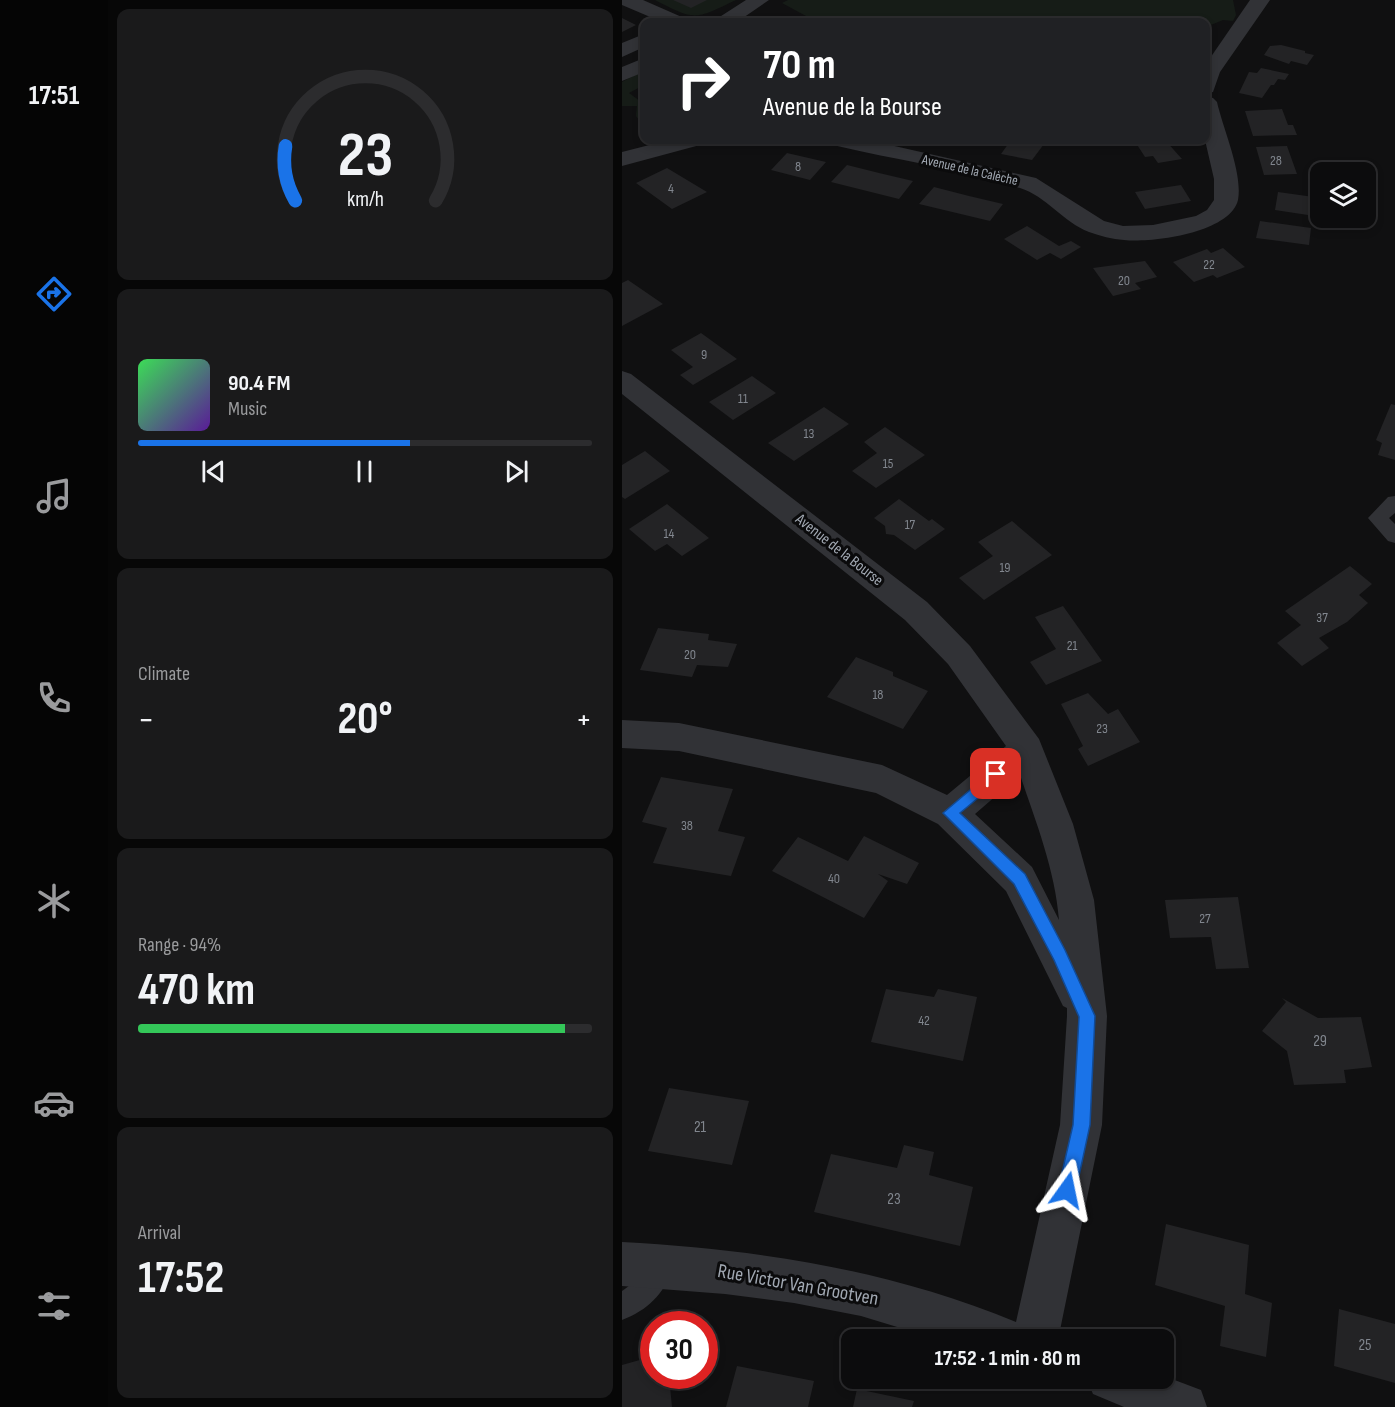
<!DOCTYPE html>
<html lang="en">
<head>
<meta charset="utf-8">
<style>
  :root { --surface:#0c0c0d; --page:#1a1a1b; --text:#f1f3f6; --muted:#9a9b9d; --line:#2c2c2e; --accent:#1a73e8 }
  body { margin:0; font-family:"Sofia Sans Condensed",sans-serif; background:var(--page); color:var(--text); height:100vh; display:flex; flex-direction:column; font-size:22px; white-space:nowrap }
  * { box-sizing:border-box; margin:0 }
  p { font-size:20px; color:var(--muted) }
  .icon { flex:none; width:33px; height:33px; fill:none; stroke:currentColor; stroke-width:2; stroke-linecap:round; stroke-linejoin:round }
  .map { position:relative; flex:1; overflow:hidden }
  .details { display:flex; flex-direction:column; gap:9px; padding:9px; background:#070707; width:514px }
  .details>* { flex:none }
  .hud { position:absolute; left:18px; top:18px; width:570px; height:126px; border-radius:12px; box-shadow:0 3px 9px #0003,0 0 0 2px var(--line); background:#202124; color:#fff; overflow:hidden }
  .buttons { position:absolute; left:688px; top:162px; display:grid; gap:12px }
  .buttons a { display:grid; place-items:center; width:66px; height:66px; border-radius:12px; background:var(--surface); box-shadow:0 3px 9px #0003,0 0 0 2px var(--line); font-size:30px }
  .speed { position:absolute; left:18px; top:1311px; display:flex; gap:12px; font-size:30px; font-weight:700; text-align:center }
  .speed>* { display:grid; place-content:center; width:78px; height:78px; border-radius:50%; background:var(--surface); box-shadow:0 3px 9px #0003,0 0 0 2px var(--line); line-height:1 }
  .speed .limit { border:9px solid #d22; background:#fff; color:#111 }
  .pin { position:absolute; display:grid; place-items:center; width:51px; height:51px; color:#fff; margin:-26px; border-radius:12px; box-shadow:0 3px 9px #0006 }
  .me { position:absolute; width:66px; margin:-33px; rotate:12deg; stroke-linejoin:round; filter:drop-shadow(0 0 4px #0008) }
  .turn { display:flex; align-items:center; gap:21px; height:126px; padding:0 24px; font-size:27px }
  .turn .icon { width:78px; height:78px; stroke-width:2.5 }
  .turn b { display:block; font-size:42px; line-height:51px }
  .big { font-size:45px; font-weight:700; line-height:1.1 }
  .details .widget { flex:1; display:flex; flex-direction:column; justify-content:center; gap:9px; min-width:0; padding:0 21px; border-radius:12px; background:var(--page) }
  .details .dial { align-items:center; gap:0 }
  .dial svg { height:156px; overflow:visible; fill:none; stroke:var(--line); stroke-width:7; stroke-linecap:round; text-anchor:middle }
  .dial text { fill:var(--text); stroke:none }
  .song { display:flex; align-items:center; gap:18px }
  .cover { width:72px; height:72px; border-radius:9px; background:linear-gradient(135deg,hsl(130 70% 55%),hsl(270 70% 35%)) }
  .played { height:6px; border-radius:3px; background:linear-gradient(90deg,var(--accent) 60%,var(--line) 60%) }
  .keys { display:flex; justify-content:space-around; direction:ltr }
  .heat { display:flex; justify-content:space-between; align-items:center; font-size:33px; direction:ltr }
  .charge { height:9px; border-radius:4px; background:linear-gradient(90deg,#34c759 94%,var(--line) 0) }
  .trip { position:absolute; left:219px; top:1329px; width:333px; height:60px; border-radius:12px; background:var(--surface); box-shadow:0 3px 9px #0003,0 0 0 2px var(--line); font-weight:700; line-height:60px; text-align:center }
  main { display:flex; flex:1; min-height:0 }
  .menu { display:flex; flex-direction:column; width:108px; justify-content:space-around; align-items:center; background:#050505; color:var(--muted) }
  .menu .icon { width:42px; height:42px }
  .menu .selected { color:var(--accent) }
  .menu b { font-size:27px; color:var(--text) }
  .map>svg:first-child { display:block }
</style>
</head>
<body>
<main>
<nav class="menu">
<b>17:51</b>
<svg class="icon selected" aria-label="directions" viewBox="0 0 24 24"><path d="M12 3l9 9-9 9-9-9zM9 14v-3h6M13 9l2 2-2 2"/></svg>
<svg class="icon" aria-label="music" viewBox="0 0 24 24"><path d="M9 18V5l10-2v13"/><circle cx="6" cy="18" r="3"/><circle cx="16" cy="16" r="3"/></svg>
<svg class="icon" aria-label="phone" viewBox="0 0 24 24"><path d="M5 4h4l2 5-3 2q2 4 5 5l2-3 5 2v4C11 20 4 13 5 4z"/></svg>
<svg class="icon" aria-label="climate" viewBox="0 0 24 24"><path d="M12 3v18M4 7l16 10M4 17L20 7"/></svg>
<svg class="icon" aria-label="car" viewBox="0 0 24 24"><path d="M5 17H2v-5l4-1 3-4h7l3 4 3 1v5h-3M9 17h6M6 11h13"/><circle cx="7" cy="17" r="2"/><circle cx="17" cy="17" r="2"/></svg>
<svg class="icon" aria-label="filters" viewBox="0 0 24 24"><path d="M4 7h16M4 17h16"/><circle cx="9" cy="7" r="2"/><circle cx="15" cy="17" r="2"/></svg>
</nav>
<section class="details">
<div class="widget dial"><svg viewBox="0 0 100 80">
<path d="M14 69A42 42 0 1 1 86 69"/>
<path d="M14 69A42 42 0 0 1 9 41" stroke="#1a73e8"/>
<text x="50" y="56" font-size="32" font-weight="700">23</text>
<text x="50" y="72" font-size="11">km/h</text>
</svg></div>
<div class="widget">
<div class="song"><i class="cover"></i><div><b>90.4 FM</b><p>Music</p></div></div>
<div class="played"></div>
<div class="keys"><svg class="icon" aria-label="previous" viewBox="0 0 24 24"><path d="M18 5L8 12l10 7zM5 5v14"/></svg><svg class="icon" aria-label="pause" viewBox="0 0 24 24"><path d="M8 5v14M16 5v14"/></svg><svg class="icon" aria-label="next" viewBox="0 0 24 24"><path d="M6 5l10 7-10 7zM19 5v14"/></svg></div>
</div>
<div class="widget"><p>Climate</p>
<div class="heat"><a>−</a><b class="big">20°</b><a>+</a></div>
</div>
<div class="widget"><p>Range · 94%</p><b class="big">470 km</b><div class="charge"></div></div>
<div class="widget"><p>Arrival</p><b class="big">17:52</b></div>
</section>
<div class="map">
<svg width="773" height="1407" viewBox="0 0 773 1407">
  <rect width="100%" height="100%" fill="#101011"/>
  <path fill="#161c17" d="M33,0H114C72,20 74,21 33,0Z
    M166,0H611L614,15L611,21L601,20L584,27V22H195L160,3Z
    M22,70V85L7,93L22,104V127L14,116L15,106H0V82Z"/>
  <path fill="#232325" d="M51,0H85L69,8Z
    M0,18L14,25L0,32Z
    M659,45L683,51V53L692,55L685,65L669,61L667,64L642,55L648,46Z
    M639,68L667,74L663,80L656,79L652,85H649L640,98L617,93L627,72L635,73Z
    M660,109L666,125H671L675,135L631,136L623,111Z
    M389,140H425L410,160L379,154Z
    M512,140H543L560,159L536,163L531,156L523,157Z
    M665,146L675,174L642,175L634,147Z
    M165,153L204,162L188,180L149,170Z
    M225,165L257,173L291,181L277,199L209,182Z
    M45,168L85,192L50,209L14,183Z
    M559,185L569,201L523,209L513,192Z
    M312,187L347,196L381,204L368,221L297,204Z
    M656,192L699,198V217L653,210Z
    M638,221L689,228L687,245L634,238Z
    M405,226L437,246L449,241L459,247L439,259L428,253L415,260L382,239Z
    M601,248L623,267L595,278L591,275L572,282L551,262L585,249L589,253Z
    M523,261L535,277L513,283L519,289L491,296L471,268Z
    M6,280L41,304L0,326V283Z
    M79,333L115,359L71,385L58,375L71,367L49,350Z
    M130,376L154,393L111,420L87,402Z
    M769,404L773,405V460L756,455L760,443L754,440Z
    M202,407L227,424L172,461L146,443Z
    M263,427L303,455L254,488L230,471L255,453L242,442Z
    M23,451L48,471L3,499L0,497V465Z
    M277,499L307,521L310,519L323,529L293,550L272,535L264,534L263,526L252,518Z
    M45,504L87,538L60,556L45,544L33,551L7,529Z
    M390,521L430,555L362,600L337,578L371,556L356,542Z
    M728,566L750,584L737,595L746,603L725,622L697,638L707,648L680,666L655,643L679,625L663,611Z
    M441,606L480,661L424,685L408,662L434,649L413,617Z
    M36,628L87,634L86,640L115,644L106,667L75,665L70,677L18,670Z
    M234,657L271,672V676L306,691L281,729L205,697Z
    M466,693L486,714L496,709L518,742L466,766L456,749L461,746L439,704Z
    M39,777L111,789L96,831L123,837L109,876L31,863L45,828L20,822Z
    M242,836L297,863L285,884L256,874L266,881L242,918L150,871L176,837L226,861Z
    M616,897L627,968L594,969L589,937L548,938L543,900Z
    M264,989L312,997L316,989L355,997L341,1061L249,1042Z
    M660,998L696,1018L739,1017L750,1067L722,1070L724,1083L672,1085L665,1051L640,1031L664,1002Z
    M47,1088L127,1101L110,1165L26,1151Z
    M282,1145L312,1152L307,1175L351,1187L338,1246L192,1212L209,1154L275,1168Z
    M544,1224L627,1245L623,1294L650,1303L644,1357L598,1346L603,1306L533,1285Z
    M717,1309L773,1324V1383L712,1366Z
    M32,1356V1376H47L50,1407H0V1365Z
    M115,1366L192,1381L186,1407H104Z
    M235,1389L292,1401L290,1407H231Z"/>
  <g fill="none" stroke-linecap="round" stroke-linejoin="round">
    <path fill="#313236" fill-rule="evenodd" d="M773,496V513L767,518L773,524V543L766,541L746,518L766,497Z
      M39,1252L49,1256L53,1266C41,1294 28,1309 0,1320V1291C18,1280 23,1259 39,1252Z"/>
    <path fill="#313236" fill-rule="evenodd" d="M0,0H21L62,18L65,22H40L0,5Z
      M628,0H648L598,72L591,92L584,94V64Z
      M22,34V47L0,57V43Z
      M584,96L591,98L595,102C601,129 621,173 616,200C608,233 530,243 502,240C490,239 478,236 467,232C441,222 424,196 398,188C337,168 273,160 211,145L208,140H246L414,178L482,221L501,226L531,225L574,216L585,210L592,200V179L583,140Z
      M47,140H81L78,145L0,166V152Z
      M0,371L9,374L305,602L348,646L417,739L451,824L472,900L485,1016L480,1125L436,1340H318L239,1316L172,1303L103,1294L0,1286V1242C139,1250 265,1269 394,1322L438,1125L445,1016V1008L441,1006L384,891L316,824L254,793L57,751L0,748V720L57,723L260,765L325,795L384,746L326,664L283,620L0,394ZM398,775C414,822 433,870 437,920L410,867L353,814Z
      M542,1376L579,1390L585,1407H502L471,1394L464,1378H542Z"/>
    <path fill="#313236" fill-rule="evenodd" d="M124,0H147L115,22H94L96,18Z
      M22,58V72L0,81V67Z"/>
  </g>
  <path fill="#1a73e8" stroke="#114b97" stroke-width="1.5" d="M374,768L379,770V779L338,813L403,874L443,950L473,1016L468,1125L454,1190L451,1196L445,1198L439,1196L436,1190L451,1125L457,1017L432,960L392,884L321,813Z"/>
  <g text-anchor="middle" dominant-baseline="central" stroke-width="6" stroke-linejoin="round" paint-order="stroke">
    <g font-size="14" fill="#81868e">
      <text x="654" y="160">28</text>
      <text x="176" y="166">8</text>
      <text x="49" y="188">4</text>
      <text x="587" y="264">22</text>
      <text x="502" y="280">20</text>
      <text x="82" y="354">9</text>
      <text x="121" y="398">11</text>
      <text x="187" y="433">13</text>
      <text x="266" y="463">15</text>
      <text x="288" y="524">17</text>
      <text x="47" y="533">14</text>
      <text x="383" y="567">19</text>
      <text x="700" y="617">37</text>
      <text x="450" y="645">21</text>
      <text x="68" y="654">20</text>
      <text x="256" y="694">18</text>
      <text x="480" y="728">23</text>
      <text x="65" y="825">38</text>
      <text x="212" y="878">40</text>
      <text x="583" y="918">27</text>
      <text x="302" y="1020">42</text>
    </g>
    <g font-size="14" fill="#a1a8b2" stroke="#0b0b0c">
      <text transform="translate(348 170) rotate(13)">Avenue de la Calèche</text>
    </g>
    <g font-size="16" fill="#a1a8b2" stroke="#0b0b0c">
      <text transform="translate(217 550) rotate(38)">Avenue de la Bourse</text>
    </g>
    <g font-size="16" fill="#81868e">
      <text x="698" y="1041">29</text>
      <text x="78" y="1127">21</text>
      <text x="272" y="1199">23</text>
      <text x="743" y="1345">25</text>
    </g>
    <g font-size="20" fill="#a1a8b2" stroke="#0b0b0c">
      <text transform="translate(176 1285) rotate(10)">Rue Victor Van Grootven</text>
    </g>
  </g>
</svg>
<div class="buttons">
<a><svg class="icon" aria-label="layers" viewBox="0 0 24 24"><path d="M12 4l9 5-9 5-9-5zM3 14l9 5 9-5"/></svg></a>
</div>
<div class="speed"><div class="limit">30</div></div>
<div class="pin" style="left:374px;top:774px;background:#d93025"><svg class="icon" aria-label="arrive" viewBox="0 0 24 24"><path d="M6 21V4h12l-3 4 3 4H6"/></svg></div>
<svg class="me" style="left:445px;top:1190px" viewBox="-20 -20 40 40"><path d="M0-17L14 15 0 8-14 15z" fill="#1a73e8" stroke="#fff" stroke-width="4"/></svg>
<div class="trip">17:52 · 1 min · 80 m</div>
<div class="hud">
<div class="turn"><svg class="icon" aria-label="right" viewBox="0 0 24 24"><path d="M7 20v-9h11M14 6l5 5-5 5"/></svg><div><b>70 m</b>Avenue de la Bourse</div></div>
</div>
</div>
</main>
</body>
</html>
